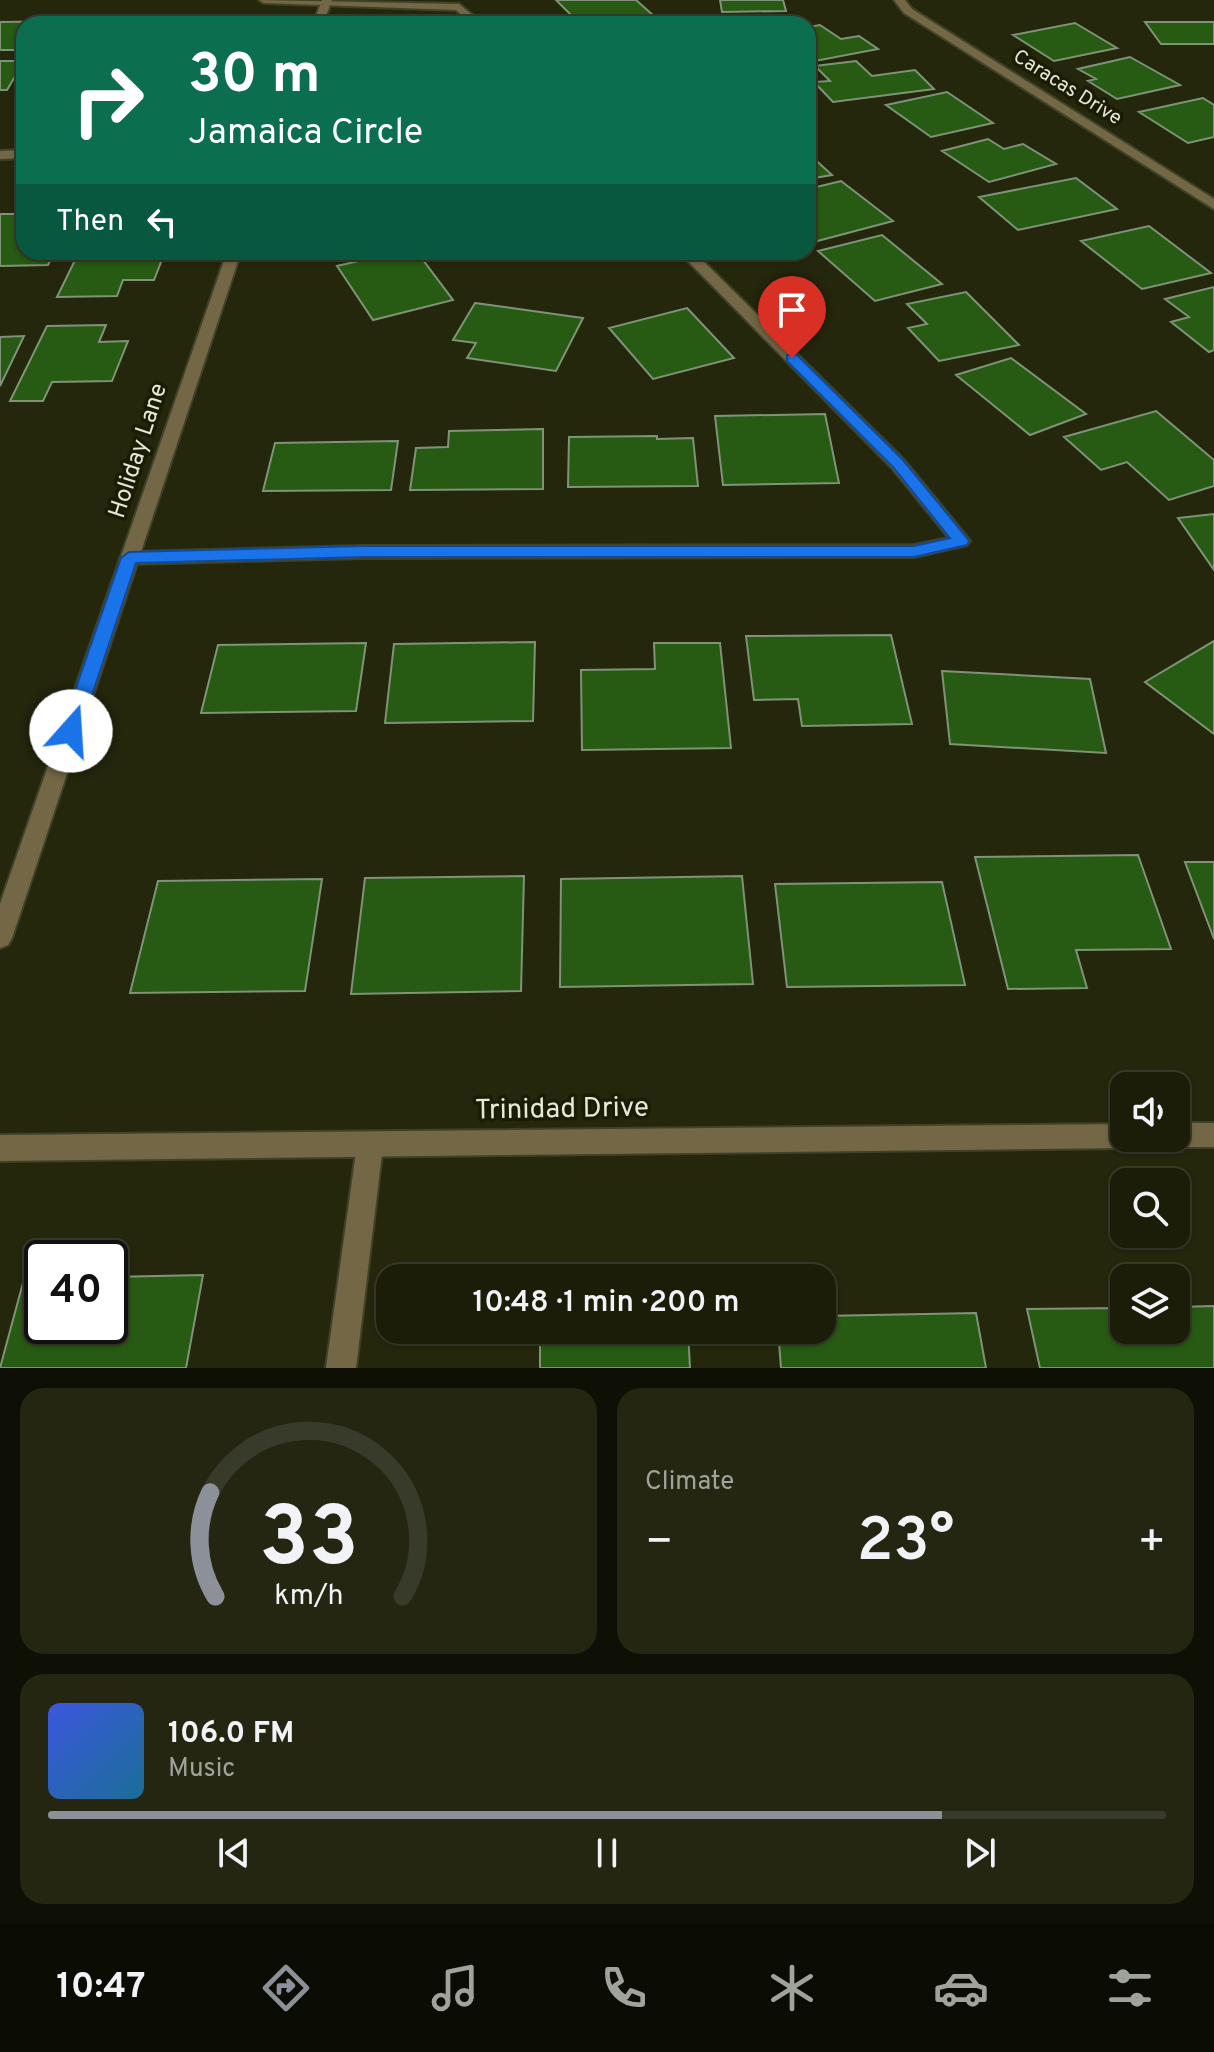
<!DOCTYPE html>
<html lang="en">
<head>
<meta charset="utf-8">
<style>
  :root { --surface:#1b1d09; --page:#242612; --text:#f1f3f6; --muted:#a0a29c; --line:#393b2a; --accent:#8c9099 }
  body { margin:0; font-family:Overpass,sans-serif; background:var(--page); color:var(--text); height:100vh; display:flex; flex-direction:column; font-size:30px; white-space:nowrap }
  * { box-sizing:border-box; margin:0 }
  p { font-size:26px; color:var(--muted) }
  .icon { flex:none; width:44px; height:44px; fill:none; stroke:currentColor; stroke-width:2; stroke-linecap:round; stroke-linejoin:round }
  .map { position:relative; height:1368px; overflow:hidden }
  .details { display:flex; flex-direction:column; gap:20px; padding:20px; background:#0f1005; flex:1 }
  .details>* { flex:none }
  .hud { position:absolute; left:16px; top:16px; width:800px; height:244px; border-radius:24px; box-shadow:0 2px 6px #0004,0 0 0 2px var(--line); background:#0b6e4f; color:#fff; overflow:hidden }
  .tools { position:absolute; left:1110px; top:1072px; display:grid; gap:16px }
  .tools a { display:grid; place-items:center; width:80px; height:80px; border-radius:16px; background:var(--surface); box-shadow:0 2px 6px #0004,0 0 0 2px var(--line); font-size:40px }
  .speed { position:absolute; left:24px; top:1240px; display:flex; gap:16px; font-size:40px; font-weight:700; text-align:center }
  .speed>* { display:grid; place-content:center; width:104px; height:104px; border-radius:50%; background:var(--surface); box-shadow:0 2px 6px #0004,0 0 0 2px var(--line); line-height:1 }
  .speed .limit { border:4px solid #111; border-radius:12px; background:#fff; color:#111 }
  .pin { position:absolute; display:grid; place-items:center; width:68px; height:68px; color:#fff; margin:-82px -34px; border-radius:50% 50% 50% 0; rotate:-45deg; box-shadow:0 0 8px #0007 }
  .pin .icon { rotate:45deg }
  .me { position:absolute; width:88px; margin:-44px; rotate:19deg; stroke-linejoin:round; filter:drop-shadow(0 0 6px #0008) }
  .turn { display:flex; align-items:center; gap:28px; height:168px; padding:0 40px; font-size:36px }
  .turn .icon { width:104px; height:104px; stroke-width:2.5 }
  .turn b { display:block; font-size:56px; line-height:68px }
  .then { display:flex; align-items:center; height:76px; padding:0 40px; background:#0003; gap:16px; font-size:30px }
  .big { font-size:60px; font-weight:600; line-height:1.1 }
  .details .card { flex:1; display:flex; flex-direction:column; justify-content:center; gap:12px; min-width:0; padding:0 28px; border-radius:24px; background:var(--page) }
  .details .dial { align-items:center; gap:0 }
  .dial svg { height:208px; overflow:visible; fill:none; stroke:var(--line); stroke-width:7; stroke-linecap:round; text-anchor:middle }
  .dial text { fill:var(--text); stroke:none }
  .song { display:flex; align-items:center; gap:24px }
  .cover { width:96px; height:96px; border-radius:12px; background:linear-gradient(135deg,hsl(230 70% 55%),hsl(200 70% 35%)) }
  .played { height:8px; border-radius:4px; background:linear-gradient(90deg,var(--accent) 80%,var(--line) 80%) }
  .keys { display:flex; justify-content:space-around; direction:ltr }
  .heat { display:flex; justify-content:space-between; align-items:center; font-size:44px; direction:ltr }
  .details .tiles { flex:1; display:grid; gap:20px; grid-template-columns:1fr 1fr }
  .card:last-child { grid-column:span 2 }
  .trip { position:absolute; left:376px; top:1264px; width:460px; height:80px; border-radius:24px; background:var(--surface); box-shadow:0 2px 6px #0004,0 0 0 2px var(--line); font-weight:600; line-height:80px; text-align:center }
  .tabs { display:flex; height:128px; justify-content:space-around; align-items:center; background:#0b0c04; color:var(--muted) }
  .tabs .icon { width:56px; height:56px }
  .tabs .on { color:var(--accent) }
  .tabs b { font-size:36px; color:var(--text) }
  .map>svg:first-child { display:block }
</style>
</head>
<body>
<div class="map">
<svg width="1214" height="1368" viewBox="0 0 1214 1368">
  <rect width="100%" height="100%" fill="#24270c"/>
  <path fill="#275a12" stroke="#7f9379" stroke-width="2" d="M556,0H636L654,16L605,24H580Z
    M720,0H783L786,11L722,12Z
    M71,21L69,24H24V50H0V22Z
    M1145,22H1214V44H1161Z
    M1075,23L1117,48L1054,61L1013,35Z
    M820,25L841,39L859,36L878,49L815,61L808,56V27Z
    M1130,57L1180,85L1117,99L1088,81L1096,79L1078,69Z
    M0,61H24L7,90H0Z
    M856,61L872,76L915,70L934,89L833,102L814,82L830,81L815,66Z
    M947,92L993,123L931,137L886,105Z
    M1203,98L1214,105V137L1188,143L1139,112Z
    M988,139L1004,149L1023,144L1056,164L989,182L942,151Z
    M808,153L832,175L808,179Z
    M1076,178L1117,209L1018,230L979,197Z
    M841,181L893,221L810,243L808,189Z
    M0,214H24V252H54L48,265L0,266Z
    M1149,226L1211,273L1142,289L1081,241Z
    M882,235L942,284L875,301L818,251Z
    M79,252H165L154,280H123L117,296L57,297Z
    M398,252H417L453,300L373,320L337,266Z
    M1214,287V350L1209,352L1171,322L1189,317L1165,299Z
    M966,292L1019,345L939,361L908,328L927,324L907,304Z
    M475,303L583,318L556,371L467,358L476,343L453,340Z
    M687,308L734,358L653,379L609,328Z
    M106,325L99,342L128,341L112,381L52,382L43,401H10L47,326Z
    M24,336L0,386V337Z
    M1011,358L1086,414L1030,435L956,375Z
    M1156,411L1214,460V486L1169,500L1127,462L1101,470L1064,437Z
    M825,414L839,483L723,485L715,416Z
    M543,429V489L410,490L416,448L448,447L449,431Z
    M657,436V439L693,438L698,486L568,487L569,437Z
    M398,441L391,490L263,491L275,443Z
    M1214,514V570L1178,518Z
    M891,635L912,724L802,726L798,699L754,700L746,636Z
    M1214,641V734L1145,682Z
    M535,642L533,721L385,723L394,644Z
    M366,643L356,711L201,713L218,645Z
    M654,643H720L731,748L582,750L581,670L655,669Z
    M942,671L1090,679L1106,753L950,744Z
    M1138,855L1171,949L1076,950L1087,988L1008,989L975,857Z
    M1185,862H1214V939Z
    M524,876L521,991L351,994L365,878Z
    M742,876L753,984L560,987L561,879Z
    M322,879L305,991L130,993L158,881Z
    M942,882L965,985L787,987L775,884Z
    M203,1275L186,1368H0L24,1279L42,1278V1326H110V1277Z
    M1214,1306V1368H1040L1027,1309L1124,1308V1330H1176V1307Z
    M976,1313L986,1368H781L778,1330H822V1316Z
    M540,1330H688L690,1368H540Z"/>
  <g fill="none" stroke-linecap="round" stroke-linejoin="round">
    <defs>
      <path id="minor" d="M259,0L459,4L483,24H472L456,10L264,3Z
        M894,0H905L912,9L1214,199V209L904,13Z
        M24,150V158L0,159V151Z
        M679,252H694L904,460L967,537L970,541L967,545L914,557L363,558L129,564L120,558L129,552L363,546L914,545L949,538L892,468Z
        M370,1133L379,1136L383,1145L356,1368H326L357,1145L361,1136Z"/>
      <path id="tertiary" d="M322,0H332L323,24H313Z
        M227,252H241L12,938L8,945L0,948V904Z
        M1176,1123H1214V1147H1176L1167,1144L1164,1138H1176Z
        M1124,1124V1138H1136L1133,1145L1124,1148L0,1161V1135Z"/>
    </defs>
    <use href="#minor" stroke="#3f4229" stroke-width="4"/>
    <use href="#tertiary" stroke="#3f4229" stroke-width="4"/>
    <use href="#minor" fill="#736745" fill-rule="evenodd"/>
    <use href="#tertiary" fill="#736745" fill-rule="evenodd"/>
  </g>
  <path fill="#1a73e8" stroke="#114b97" stroke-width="2" d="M792,354L797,355L903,460L967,538L969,541L967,545L914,557H363L136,563L80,731L71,738L61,731L121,558L129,552L363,546H914L950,538L893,467L787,361V355Z"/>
  <g text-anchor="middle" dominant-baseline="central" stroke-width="7" stroke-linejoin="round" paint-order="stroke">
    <g font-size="20" fill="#e6e9d9" stroke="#1a1d03">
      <text transform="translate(1067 88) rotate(32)">Caracas Drive</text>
    </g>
    <g font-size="24" fill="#e6e9d9" stroke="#1a1d03">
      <text transform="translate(139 451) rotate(-72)">Holiday Lane</text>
    </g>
    <g font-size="28" fill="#e6e9d9" stroke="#1a1d03">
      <text transform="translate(562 1110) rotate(-1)">Trinidad Drive</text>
    </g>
  </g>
</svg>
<div class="tools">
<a><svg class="icon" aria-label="sound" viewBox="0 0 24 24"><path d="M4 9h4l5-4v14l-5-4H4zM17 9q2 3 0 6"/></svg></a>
<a><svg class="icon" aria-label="search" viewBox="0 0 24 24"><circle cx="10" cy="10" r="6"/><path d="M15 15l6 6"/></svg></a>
<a><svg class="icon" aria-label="layers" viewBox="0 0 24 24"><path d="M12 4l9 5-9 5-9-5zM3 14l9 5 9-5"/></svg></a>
</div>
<div class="speed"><div class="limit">40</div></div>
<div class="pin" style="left:792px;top:358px;background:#d93025"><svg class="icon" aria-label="arrive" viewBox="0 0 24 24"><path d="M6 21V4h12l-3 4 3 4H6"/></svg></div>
<svg class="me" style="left:71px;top:731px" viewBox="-20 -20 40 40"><circle r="19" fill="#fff"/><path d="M0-13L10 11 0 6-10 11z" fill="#1a73e8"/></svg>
<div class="trip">10:48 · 1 min · 200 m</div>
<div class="hud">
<div class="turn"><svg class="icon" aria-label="right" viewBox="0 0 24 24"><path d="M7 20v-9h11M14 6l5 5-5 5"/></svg><div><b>30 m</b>Jamaica Circle</div></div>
<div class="then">Then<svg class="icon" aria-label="left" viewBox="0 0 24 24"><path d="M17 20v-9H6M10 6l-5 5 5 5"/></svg></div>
</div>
</div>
<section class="details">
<div class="tiles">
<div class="card dial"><svg viewBox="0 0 100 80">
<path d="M14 69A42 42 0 1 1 86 69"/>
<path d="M14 69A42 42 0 0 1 12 29" stroke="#8c9099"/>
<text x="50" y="56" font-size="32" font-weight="700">33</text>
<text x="50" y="72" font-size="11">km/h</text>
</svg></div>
<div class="card"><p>Climate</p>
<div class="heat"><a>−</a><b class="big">23°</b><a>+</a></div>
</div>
<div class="card">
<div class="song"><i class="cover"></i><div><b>106.0 FM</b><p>Music</p></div></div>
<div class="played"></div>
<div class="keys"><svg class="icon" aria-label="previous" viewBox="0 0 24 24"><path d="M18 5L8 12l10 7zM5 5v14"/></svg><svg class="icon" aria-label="pause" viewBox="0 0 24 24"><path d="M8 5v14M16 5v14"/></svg><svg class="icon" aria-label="next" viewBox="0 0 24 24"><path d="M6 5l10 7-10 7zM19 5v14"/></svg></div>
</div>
</div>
</section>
<nav class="tabs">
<b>10:47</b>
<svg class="icon on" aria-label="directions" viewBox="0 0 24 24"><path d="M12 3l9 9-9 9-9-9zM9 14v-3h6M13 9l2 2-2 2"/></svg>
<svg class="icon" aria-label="music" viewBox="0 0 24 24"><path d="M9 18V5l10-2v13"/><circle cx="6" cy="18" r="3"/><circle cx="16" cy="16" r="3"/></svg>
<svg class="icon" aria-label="phone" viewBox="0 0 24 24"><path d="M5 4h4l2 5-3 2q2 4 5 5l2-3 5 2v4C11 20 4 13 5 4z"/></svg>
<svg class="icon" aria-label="climate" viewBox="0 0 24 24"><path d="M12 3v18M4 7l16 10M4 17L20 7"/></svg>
<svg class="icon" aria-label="car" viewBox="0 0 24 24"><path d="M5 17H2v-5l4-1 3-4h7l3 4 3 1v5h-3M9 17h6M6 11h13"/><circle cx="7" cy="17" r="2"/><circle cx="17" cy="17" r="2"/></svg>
<svg class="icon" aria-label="filters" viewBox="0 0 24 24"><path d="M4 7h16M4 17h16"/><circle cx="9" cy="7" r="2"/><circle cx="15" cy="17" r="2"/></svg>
</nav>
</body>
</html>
